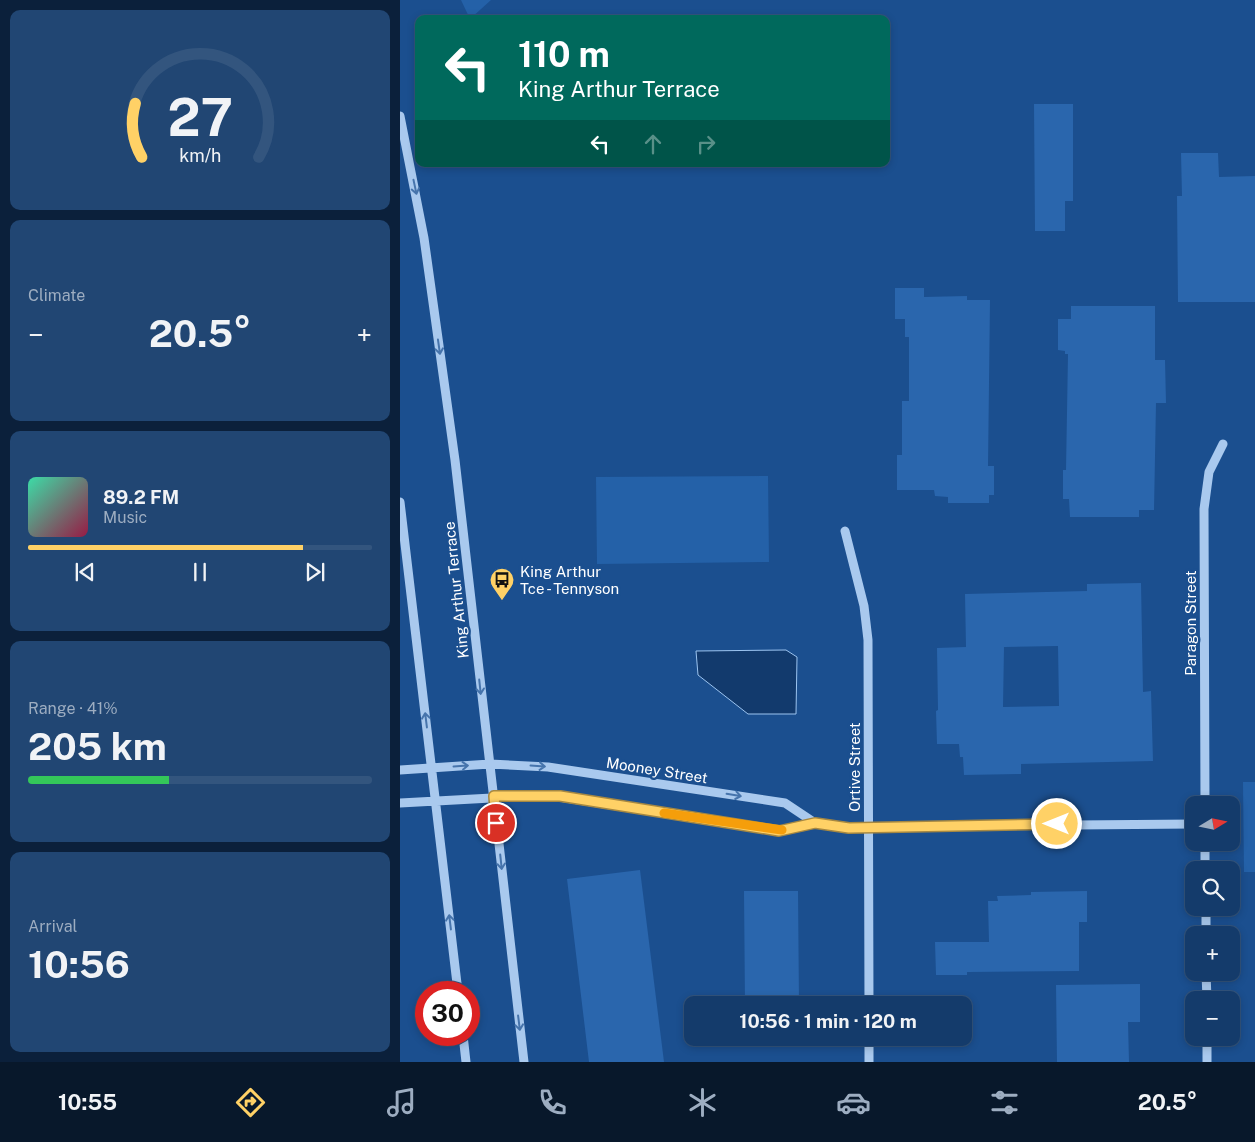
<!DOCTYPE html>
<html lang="en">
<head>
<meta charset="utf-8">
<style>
  :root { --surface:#143b6b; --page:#214673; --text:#f1f3f6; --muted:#9dadc1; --line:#33557e; --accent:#ffd166 }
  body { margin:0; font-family:"Public Sans",sans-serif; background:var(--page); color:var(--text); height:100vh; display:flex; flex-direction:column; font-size:19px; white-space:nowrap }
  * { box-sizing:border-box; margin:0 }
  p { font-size:16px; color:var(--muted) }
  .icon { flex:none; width:28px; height:28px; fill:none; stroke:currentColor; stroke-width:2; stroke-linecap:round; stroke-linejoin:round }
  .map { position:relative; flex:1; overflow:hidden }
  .side { display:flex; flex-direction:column; gap:10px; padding:10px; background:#0b203b; width:400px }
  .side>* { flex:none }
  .guide { position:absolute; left:15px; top:15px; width:475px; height:152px; border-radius:10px; box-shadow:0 2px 8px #0003,0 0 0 1px var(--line); background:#00695c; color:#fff; overflow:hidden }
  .needle { width:32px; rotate:80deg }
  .tools { position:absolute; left:785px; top:796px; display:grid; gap:10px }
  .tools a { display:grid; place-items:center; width:55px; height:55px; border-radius:10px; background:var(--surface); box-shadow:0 2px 8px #0003,0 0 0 1px var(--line); font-size:25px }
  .speed { position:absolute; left:15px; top:981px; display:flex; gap:10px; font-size:25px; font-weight:700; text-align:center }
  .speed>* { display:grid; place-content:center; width:65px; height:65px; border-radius:50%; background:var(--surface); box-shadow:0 2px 8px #0003,0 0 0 1px var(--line); line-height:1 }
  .speed .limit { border:8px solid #d22; background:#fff; color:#111 }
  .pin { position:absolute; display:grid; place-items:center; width:42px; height:42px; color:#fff; margin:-21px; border:2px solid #fff; border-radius:50%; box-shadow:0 1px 5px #0007 }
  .me { position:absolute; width:55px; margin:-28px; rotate:270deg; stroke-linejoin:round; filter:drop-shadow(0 0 4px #0008) }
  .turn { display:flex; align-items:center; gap:18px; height:105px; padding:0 20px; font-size:22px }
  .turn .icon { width:65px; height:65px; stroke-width:2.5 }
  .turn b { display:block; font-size:35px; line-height:42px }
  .lanes { display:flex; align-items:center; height:48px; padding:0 20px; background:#0003; justify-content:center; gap:25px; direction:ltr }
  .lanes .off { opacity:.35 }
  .big { font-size:38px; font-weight:700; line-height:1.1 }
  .side .tile { flex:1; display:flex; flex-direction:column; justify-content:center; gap:8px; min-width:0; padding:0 18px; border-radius:10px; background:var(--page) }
  .side .dial { align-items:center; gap:0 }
  .dial svg { height:130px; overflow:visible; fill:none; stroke:var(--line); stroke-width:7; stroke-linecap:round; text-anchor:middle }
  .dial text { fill:var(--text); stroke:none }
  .song { display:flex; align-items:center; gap:15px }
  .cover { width:60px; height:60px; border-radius:8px; background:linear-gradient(135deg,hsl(160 70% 55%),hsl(340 70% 35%)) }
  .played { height:5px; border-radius:2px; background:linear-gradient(90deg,var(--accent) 80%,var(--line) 80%) }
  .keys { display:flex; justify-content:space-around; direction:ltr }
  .heat { display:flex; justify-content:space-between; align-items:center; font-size:28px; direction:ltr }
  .charge { height:8px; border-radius:4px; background:linear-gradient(90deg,#34c759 41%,var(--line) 0) }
  .trip { position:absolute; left:284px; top:996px; width:288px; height:50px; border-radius:10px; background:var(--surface); box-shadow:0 2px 8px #0003,0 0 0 1px var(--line); font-weight:700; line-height:50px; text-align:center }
  .tabs { display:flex; height:80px; justify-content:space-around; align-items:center; background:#08182b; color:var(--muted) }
  .tabs .icon { width:35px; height:35px }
  .tabs .on { color:var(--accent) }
  .tabs b { font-size:22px; color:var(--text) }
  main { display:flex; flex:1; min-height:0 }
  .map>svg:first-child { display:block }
</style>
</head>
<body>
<main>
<section class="side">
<div class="tile dial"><svg viewBox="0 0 100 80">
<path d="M14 69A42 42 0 1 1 86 69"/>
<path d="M14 69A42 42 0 0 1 10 36" stroke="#ffd166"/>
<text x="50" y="56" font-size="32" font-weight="700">27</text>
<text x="50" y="72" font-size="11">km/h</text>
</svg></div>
<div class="tile"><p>Climate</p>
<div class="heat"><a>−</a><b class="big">20.5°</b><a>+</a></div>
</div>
<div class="tile">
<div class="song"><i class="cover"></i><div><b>89.2 FM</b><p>Music</p></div></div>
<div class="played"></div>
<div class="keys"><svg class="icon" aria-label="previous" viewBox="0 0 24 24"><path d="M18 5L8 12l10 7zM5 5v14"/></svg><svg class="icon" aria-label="pause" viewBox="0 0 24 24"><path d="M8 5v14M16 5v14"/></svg><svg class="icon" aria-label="next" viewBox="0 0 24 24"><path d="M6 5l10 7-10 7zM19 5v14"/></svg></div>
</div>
<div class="tile"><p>Range · 41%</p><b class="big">205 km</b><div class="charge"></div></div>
<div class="tile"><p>Arrival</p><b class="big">10:56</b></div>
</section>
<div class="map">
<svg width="855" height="1062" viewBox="0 0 855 1062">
  <rect width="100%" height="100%" fill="#1b4f8f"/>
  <path fill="#2461a8" d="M61,0H91L70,19Z
    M368,476L369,562L197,564L196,477Z
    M843,782H855V872H844Z"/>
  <path fill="#123a6d" stroke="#9cc4f0" d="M386,650L397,657L396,714H348L298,675L296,651Z"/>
  <path fill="#2a66ad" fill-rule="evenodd" d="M634,104H673V201H665V231H635Z
    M781,153H818L819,177L855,176V302H778L777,196H782Z
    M495,288H524V297L567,296V300H590L588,466H594V495H589V503H548V497L535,496L534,490H497V455H502V401H509V337H505V319H495Z
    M671,306H755V360H765L766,403H756L754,510H739V517H670L669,499H663V470H666L668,354H665V351L658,350V319H671Z
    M741,583L743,692L751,691L753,761L621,764V774L564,775L563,757H560L559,744H537L536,711L538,710L537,648L566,647L565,594L687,591V584ZM658,646L659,706L603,707L604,647Z
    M240,870L264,1062H189L167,879Z
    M344,891H398L399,1005H345Z
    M687,891V922H679V971L567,972V975H536L535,942H589L588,901H598L597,896L631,895V892Z
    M740,984V1022H728L729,1062H657L656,985Z"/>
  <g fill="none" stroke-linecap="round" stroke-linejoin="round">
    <path stroke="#a9c9ee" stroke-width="9" d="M0,116L24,238L55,460L124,1062
      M0,502L58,992
      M445,531L464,606L468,640L469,1005
      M0,770L90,764L148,767L385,803L415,823
      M0,803L146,795L379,831L415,823L449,827L794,824
      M805,805L804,509L809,472L823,444
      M805,842V870
      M806,908V935
      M806,972L807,1000
      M63,1035L66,1062
      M469,1038V1062
      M807,1038V1062"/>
  </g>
  <defs><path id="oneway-shaft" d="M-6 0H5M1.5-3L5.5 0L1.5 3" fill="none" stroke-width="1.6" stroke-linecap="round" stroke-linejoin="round" transform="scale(1.25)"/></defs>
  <g stroke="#4674ac">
    <use href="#oneway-shaft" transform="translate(15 187) rotate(78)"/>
    <use href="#oneway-shaft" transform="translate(39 347) rotate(82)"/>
    <use href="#oneway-shaft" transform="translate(80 687) rotate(84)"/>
    <use href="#oneway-shaft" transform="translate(26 720) rotate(-97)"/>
    <use href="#oneway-shaft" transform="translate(61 766) rotate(-4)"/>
    <use href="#oneway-shaft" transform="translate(138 766) rotate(4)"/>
    <use href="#oneway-shaft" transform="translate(334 795) rotate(9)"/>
    <use href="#oneway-shaft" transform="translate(101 862) rotate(84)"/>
    <use href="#oneway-shaft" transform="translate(50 922) rotate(-97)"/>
    <use href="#oneway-shaft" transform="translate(119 1023) rotate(83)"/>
  </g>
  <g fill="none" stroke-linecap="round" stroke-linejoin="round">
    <defs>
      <path id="route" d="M96,823L94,796H160L379,831L415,823L449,828L657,824"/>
    </defs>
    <use href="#route" stroke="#a68842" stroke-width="12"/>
    <use href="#route" stroke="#ffd166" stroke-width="9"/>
    <path stroke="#f59e0b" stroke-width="9" d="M264,813L382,830"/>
  </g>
  <defs>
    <symbol id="bus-pin" viewBox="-11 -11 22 30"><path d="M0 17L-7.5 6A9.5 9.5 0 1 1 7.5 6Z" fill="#ffd166" stroke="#1b4f8f"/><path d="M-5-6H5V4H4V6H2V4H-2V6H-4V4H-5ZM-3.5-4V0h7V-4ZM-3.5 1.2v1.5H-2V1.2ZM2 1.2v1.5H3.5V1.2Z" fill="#111"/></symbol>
  </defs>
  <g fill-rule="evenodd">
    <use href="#bus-pin" x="88" y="566" width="28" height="38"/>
  </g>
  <g text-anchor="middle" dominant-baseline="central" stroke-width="5" stroke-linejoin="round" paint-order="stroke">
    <g font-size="15" fill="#fff" stroke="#1b4f8f" text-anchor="start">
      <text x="120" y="571">King Arthur<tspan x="120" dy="17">Tce - Tennyson</tspan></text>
    </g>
    <g font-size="15" fill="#fff" stroke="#1b4f8f">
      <text transform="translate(56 590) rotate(-96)">King Arthur Terrace</text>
      <text transform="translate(790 623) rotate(-90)">Paragon Street</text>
      <text transform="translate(454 767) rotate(-90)">Ortive Street</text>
      <text transform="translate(257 770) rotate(9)">Mooney Street</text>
    </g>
  </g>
</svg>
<div class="tools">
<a><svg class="needle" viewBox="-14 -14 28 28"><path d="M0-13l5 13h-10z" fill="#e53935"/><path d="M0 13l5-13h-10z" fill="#9dadc1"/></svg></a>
<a><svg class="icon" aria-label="search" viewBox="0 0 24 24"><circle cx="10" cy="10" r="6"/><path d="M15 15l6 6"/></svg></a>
<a>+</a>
<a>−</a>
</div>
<div class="speed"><div class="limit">30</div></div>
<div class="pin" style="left:96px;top:823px;background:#d93025"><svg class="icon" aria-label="arrive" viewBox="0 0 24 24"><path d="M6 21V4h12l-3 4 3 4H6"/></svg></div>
<svg class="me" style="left:657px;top:824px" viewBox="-20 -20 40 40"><circle r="17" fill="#ffd166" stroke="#fff" stroke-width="3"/><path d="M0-11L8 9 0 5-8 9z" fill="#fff"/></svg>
<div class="trip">10:56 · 1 min · 120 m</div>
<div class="guide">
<div class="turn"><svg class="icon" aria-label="left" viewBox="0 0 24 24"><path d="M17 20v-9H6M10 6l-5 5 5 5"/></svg><div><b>110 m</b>King Arthur Terrace</div></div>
<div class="lanes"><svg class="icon" aria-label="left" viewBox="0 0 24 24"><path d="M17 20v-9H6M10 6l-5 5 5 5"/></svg><svg class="icon off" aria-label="ahead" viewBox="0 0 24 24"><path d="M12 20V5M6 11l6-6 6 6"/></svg><svg class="icon off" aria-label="right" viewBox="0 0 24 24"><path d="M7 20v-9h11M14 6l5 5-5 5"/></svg></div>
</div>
</div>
</main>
<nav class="tabs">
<b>10:55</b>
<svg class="icon on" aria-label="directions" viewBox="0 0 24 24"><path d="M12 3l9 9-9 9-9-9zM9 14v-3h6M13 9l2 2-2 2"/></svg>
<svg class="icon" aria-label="music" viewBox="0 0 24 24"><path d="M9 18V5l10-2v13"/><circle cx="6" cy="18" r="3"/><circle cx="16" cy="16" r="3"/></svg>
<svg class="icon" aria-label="phone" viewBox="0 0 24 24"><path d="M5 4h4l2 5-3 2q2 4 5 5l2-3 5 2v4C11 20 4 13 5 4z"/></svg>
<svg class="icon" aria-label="climate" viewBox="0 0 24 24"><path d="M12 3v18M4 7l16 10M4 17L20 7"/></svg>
<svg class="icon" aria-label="car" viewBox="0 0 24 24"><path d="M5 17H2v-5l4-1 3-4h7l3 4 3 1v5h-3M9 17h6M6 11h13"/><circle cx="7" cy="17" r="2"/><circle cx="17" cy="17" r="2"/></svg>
<svg class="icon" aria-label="filters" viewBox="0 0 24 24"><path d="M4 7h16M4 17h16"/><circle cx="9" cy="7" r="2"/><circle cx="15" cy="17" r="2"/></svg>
<b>20.5°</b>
</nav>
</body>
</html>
